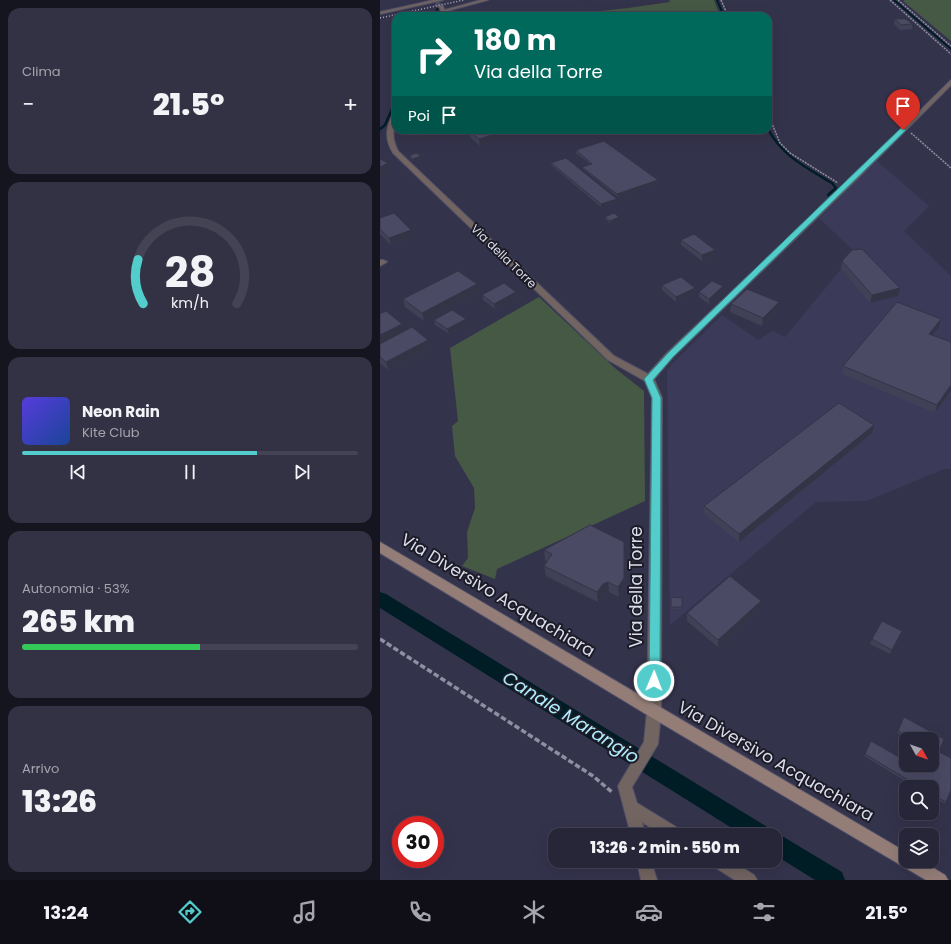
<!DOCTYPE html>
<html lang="it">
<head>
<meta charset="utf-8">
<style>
  :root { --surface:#272639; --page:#333244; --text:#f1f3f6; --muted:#a4a5ae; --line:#434353; --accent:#53cdcb }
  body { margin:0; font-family:Poppins,sans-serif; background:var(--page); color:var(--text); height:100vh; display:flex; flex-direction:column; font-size:15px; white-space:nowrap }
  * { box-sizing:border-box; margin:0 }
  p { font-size:13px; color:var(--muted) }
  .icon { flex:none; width:22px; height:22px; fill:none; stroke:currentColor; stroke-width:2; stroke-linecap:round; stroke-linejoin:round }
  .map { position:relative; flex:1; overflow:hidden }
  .panel { display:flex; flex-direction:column; gap:8px; padding:8px; background:#15151f; width:380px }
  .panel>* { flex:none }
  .hud { position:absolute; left:12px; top:12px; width:380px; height:122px; border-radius:12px; box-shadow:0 4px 16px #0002,0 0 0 1px var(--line); background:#00695c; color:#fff; overflow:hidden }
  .needle { width:26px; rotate:130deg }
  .fabs { position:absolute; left:519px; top:732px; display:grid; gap:8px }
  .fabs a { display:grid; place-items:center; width:40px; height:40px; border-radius:8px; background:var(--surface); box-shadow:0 4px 16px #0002,0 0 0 1px var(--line); font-size:20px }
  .speed { position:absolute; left:12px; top:816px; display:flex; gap:8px; font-size:20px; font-weight:700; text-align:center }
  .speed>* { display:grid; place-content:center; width:52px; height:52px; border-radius:50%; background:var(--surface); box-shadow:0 4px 16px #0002,0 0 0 1px var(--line); line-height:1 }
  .speed .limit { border:6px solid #d22; background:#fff; color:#111 }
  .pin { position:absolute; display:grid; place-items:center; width:34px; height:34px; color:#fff; margin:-41px -17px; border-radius:50% 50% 50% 0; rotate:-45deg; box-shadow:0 0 4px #0007 }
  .pin .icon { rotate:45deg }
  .me { position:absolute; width:44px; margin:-22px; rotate:1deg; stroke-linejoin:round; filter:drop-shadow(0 0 3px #0008) }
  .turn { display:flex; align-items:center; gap:14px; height:84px; padding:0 16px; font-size:18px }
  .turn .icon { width:52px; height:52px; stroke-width:2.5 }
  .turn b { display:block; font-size:28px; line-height:34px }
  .then { display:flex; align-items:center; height:38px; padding:0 16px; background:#0003; gap:8px; font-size:15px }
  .big { font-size:30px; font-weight:800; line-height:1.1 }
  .panel .widget { flex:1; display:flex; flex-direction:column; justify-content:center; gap:6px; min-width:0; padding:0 14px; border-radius:12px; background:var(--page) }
  .panel .dial { align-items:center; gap:0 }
  .dial svg { height:104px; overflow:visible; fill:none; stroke:var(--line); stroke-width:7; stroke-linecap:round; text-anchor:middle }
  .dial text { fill:var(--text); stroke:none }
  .song { display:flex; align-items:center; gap:12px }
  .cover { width:48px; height:48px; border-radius:6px; background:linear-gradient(135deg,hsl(250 70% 55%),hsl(220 70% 35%)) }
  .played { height:4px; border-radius:2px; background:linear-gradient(90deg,var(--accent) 70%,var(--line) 70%) }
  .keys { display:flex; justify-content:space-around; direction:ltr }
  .heat { display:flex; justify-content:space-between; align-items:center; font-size:22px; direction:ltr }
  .charge { height:6px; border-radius:3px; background:linear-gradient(90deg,#34c759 53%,var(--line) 0) }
  .trip { position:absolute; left:168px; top:828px; width:234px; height:40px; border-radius:12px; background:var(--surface); box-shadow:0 4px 16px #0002,0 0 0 1px var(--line); font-weight:800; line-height:40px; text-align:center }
  .tabs { display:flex; height:64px; justify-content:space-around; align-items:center; background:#100f17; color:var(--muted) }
  .tabs .icon { width:28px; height:28px }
  .tabs .active { color:var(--accent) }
  .tabs b { font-size:18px; color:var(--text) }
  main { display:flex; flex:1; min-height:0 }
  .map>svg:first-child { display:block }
</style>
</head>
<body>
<main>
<section class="panel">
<div class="widget"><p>Clima</p>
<div class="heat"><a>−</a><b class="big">21.5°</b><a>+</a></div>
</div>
<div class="widget dial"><svg viewBox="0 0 100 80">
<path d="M14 69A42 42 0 1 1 86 69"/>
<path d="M14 69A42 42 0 0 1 10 35" stroke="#53cdcb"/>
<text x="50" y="56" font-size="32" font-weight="700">28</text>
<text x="50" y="72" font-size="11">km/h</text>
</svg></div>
<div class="widget">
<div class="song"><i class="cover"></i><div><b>Neon Rain</b><p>Kite Club</p></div></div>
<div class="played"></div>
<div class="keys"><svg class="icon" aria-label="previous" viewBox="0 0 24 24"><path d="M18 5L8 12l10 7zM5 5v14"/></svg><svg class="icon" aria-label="pause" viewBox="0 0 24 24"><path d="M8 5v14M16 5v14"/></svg><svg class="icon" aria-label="next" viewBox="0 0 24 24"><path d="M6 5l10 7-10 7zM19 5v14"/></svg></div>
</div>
<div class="widget"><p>Autonomia · 53%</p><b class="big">265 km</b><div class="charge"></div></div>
<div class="widget"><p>Arrivo</p><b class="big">13:26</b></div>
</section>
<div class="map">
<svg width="571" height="880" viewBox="0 0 571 880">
  <rect width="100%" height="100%" fill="#34334c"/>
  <path fill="#3c3a59" d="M497,161L549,206L524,231L571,276V469H564L487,501L436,502L290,625L287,371L292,364L342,315L378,340L393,331L405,337L461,269L470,258L477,254L439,218Z"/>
  <path fill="#465945" d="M289,0H334L340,16H174L248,8L290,2Z
    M525,0H571V41L523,1Z
    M159,297L236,369L264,391L265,501L117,569L115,579L82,566L88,558L87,532L95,508L94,488L75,456L72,426L78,421L70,348Z"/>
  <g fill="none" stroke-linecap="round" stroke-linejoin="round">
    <path stroke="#001d26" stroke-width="2" d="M337,0L344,16
      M514,0L571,49
      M55,16L58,7
      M13,106L16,100"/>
    <path stroke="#001d26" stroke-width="2.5" d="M0,129L5,125L14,105
      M388,129C402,156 427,168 452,183L456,188L448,195"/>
    <path fill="#001d26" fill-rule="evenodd" d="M0,592L6,594L389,828L392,834L395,833L402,836L462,872L465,880H435L395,855V835H363L0,608Z"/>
    <path stroke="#4d4c64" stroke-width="5.5" stroke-dasharray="5.5 2.5" stroke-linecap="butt" d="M56,3L61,7"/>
    <defs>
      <path id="lane" d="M101,0H108L63,12L61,11Z"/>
      <path id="street" d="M54,0H63L0,14V12Z
        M59,6H63L65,11L63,16H59L61,11Z
        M571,80V85L478,178L293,357L274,379L282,398L281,712L278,744L252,787L257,803L301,830L303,835H282L262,822L265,835H251L238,786L264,742L267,712L272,398L265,381L228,360L13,153C4,138 6,127 14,112L16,111C16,129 9,132 18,151L234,356L268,374L287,353L474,176Z
        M0,260H3L7,262L0,266Z
        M257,861H271L277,880H261Z
        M331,861H352L374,875L377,880H355L333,866Z"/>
      <path id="secondary" d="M0,542L526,852V861H542L565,875L568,880H546L269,716L0,553Z"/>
    </defs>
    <use href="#lane" stroke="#525169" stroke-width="2"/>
    <use href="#street" stroke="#525169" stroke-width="2"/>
    <use href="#secondary" stroke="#525169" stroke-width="2"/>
    <path stroke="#8f8ea2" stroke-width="1.5" stroke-dasharray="2 1" stroke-linecap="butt" d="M341,0L348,16
      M510,0L571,54
      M518,0L571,46
      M388,114L400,143L410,153L458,183
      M531,133L571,168"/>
    <path stroke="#8f8ea2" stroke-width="3.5" stroke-dasharray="5.5 2.5" stroke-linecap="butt" d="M0,639L213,776L233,793"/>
    <use href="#lane" fill="#726460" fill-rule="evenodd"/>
    <use href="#street" fill="#726460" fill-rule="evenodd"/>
    <use href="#secondary" fill="#947d77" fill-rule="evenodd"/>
    <path stroke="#adacbf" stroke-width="1.5" stroke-dasharray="1 2" stroke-linecap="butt" d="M0,18L84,0"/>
  </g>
  <path fill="#404057" d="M515,19L532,24V29L520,30L514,24Z
    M89,130L131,136L100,146L90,137Z
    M196,150L278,183L238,197L203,169L202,167L210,164L196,153Z
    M29,156L41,159L34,161L30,158Z
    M171,163L237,201L221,207L171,165Z
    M225,217L240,219L230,223L225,219Z
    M0,218L33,237L11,245L0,234Z
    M301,240L335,250V255L322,261L301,245Z
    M462,261L518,296L490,303L461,269Z
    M282,285L315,293L296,302L282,290Z
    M343,286V291L329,304L319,297V292Z
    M99,291L44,321L25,307L23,299Z
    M136,292L137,297L115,309L103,300L102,295Z
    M351,304L398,310L382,326L350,312Z
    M0,314L22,324L24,332L48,340L50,348L8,370L0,363Z
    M561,319L559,327L552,335L571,342V390L555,413L462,374L463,366Z
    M54,320L87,324L69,334L55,325Z
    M494,425L492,433L359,542L323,513L324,506Z
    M164,550L245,552V588L239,597L229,592L224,594L218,602L166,576L164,566L167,561L165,560Z
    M291,597L302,598V609H291Z
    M380,608L338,647L307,621V613Z
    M522,631L510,654L490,644L492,639Z
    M524,717L564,739L559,752L571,758V790L565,804L552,797V787H535L484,756L491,741L526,761V765H533L547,773L551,765H552V762L555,754L552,753V739H527L517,733Z"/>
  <path fill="#343447" d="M203,0H211L203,2Z
    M59,130L60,138L39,140L38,136Z
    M128,130H130L131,136L100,146L99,139Z
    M41,156V159L34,161L33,159Z
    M8,163L11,173L0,178V167Z
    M278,180V183L238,197L237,194Z
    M237,199V201L221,207V204Z
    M239,217L240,219L230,223V221Z
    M31,230L33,237L11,245L9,238Z
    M335,250V255L322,261V255Z
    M97,284L99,291L44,321L42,313Z
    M343,286V291L329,304V299Z
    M315,288V293L296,302V297Z
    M520,288L518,296L490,303L492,295Z
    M136,292L137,297L115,309L114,304Z
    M399,302L398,310L382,326L383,318Z
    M86,319L87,324L69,334L67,329Z
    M561,319L559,327L547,341L549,334Z
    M22,324L24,332L0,344V335Z
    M48,340L50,348L8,370L6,362Z
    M571,385V390L555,413L557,405Z
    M494,425L492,433L359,542V534Z
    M244,542L245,588L239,597L238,587Z
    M228,582L229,592L224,594L218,602L217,592L223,584Z
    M381,601L380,608L338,647V640Z
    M522,631L520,636L510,654L512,650Z"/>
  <path fill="#4b4a65" stroke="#343447" d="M515,19H526L532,24L521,25Z
    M37,130H59V133L38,136Z
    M89,130H128L99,139Z
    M224,141L278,180L237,194L202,167L212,164L196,150Z
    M36,153L41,156L33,159L29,156Z
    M186,158L237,199L221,204L171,163Z
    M0,159L8,163L0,167Z
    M14,213L31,230L9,238L0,229V218Z
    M234,213L239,217L230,221L225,217Z
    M314,234L335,250L322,255L301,240Z
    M482,249L520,288L492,295L462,261L472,250Z
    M78,271L97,284L42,313L23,299Z
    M301,277L315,288L296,297L282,285Z
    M332,281L343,286L329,299L319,292Z
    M124,283L136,292L114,304L102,295Z
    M367,289L399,302L383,318L351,304Z
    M517,302L561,319L549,334L571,342V385L557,405L463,366Z
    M72,310L86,319L67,329L54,320Z
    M6,311L22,324L0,335V314Z
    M32,327L48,340L6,362L0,357V344Z
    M459,403L494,425L359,534L324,506Z
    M210,525L244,542V578L238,587L228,582L223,584L217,592L164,566L172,554L164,550Z
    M350,576L381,601L338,640L307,613Z
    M291,597L302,598V607H291Z
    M502,621L522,631L512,650L492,639Z
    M524,717L564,739L559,752L571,758V790L566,802L552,794V787H540L485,754L491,741L526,761V765H533L547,773L551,765H552V762L556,752L552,750V739H533L518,731Z"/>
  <path fill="#53cdcb" stroke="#368584" d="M521,128L526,130L293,357L273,380L281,398L280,681L279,685L274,686L270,685L269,681L272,398L264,379L288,353Z"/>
  <g text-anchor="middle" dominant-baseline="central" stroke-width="4" stroke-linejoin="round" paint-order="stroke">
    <g font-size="12" fill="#dcdcec" stroke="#1c1c27">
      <text transform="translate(124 256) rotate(44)">Via della Torre</text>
    </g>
    <g font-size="17" fill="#dcdcec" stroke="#1c1c27">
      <text transform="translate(256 587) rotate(-90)">Via della Torre</text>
      <text transform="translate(118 595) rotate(31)">Via Diversivo Acquachiara</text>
      <text transform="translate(396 761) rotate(30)">Via Diversivo Acquachiara</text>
    </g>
    <g font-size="18" font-style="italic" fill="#afebfd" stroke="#1c1c27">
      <text transform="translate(191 717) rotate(32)">Canale Marangio</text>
    </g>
  </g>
</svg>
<div class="fabs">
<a><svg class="needle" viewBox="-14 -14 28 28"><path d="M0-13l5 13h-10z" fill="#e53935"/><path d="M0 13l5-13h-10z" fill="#a4a5ae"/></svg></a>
<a><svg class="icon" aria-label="search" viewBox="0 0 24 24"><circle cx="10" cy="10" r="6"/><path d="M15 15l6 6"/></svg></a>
<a><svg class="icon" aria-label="layers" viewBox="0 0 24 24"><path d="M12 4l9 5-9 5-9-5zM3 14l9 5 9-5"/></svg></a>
</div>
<div class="speed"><div class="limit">30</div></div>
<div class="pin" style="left:523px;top:130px;background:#d93025"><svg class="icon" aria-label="arrive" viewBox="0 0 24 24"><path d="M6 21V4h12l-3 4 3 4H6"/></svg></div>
<svg class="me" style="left:274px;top:681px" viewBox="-20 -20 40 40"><circle r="17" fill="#53cdcb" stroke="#fff" stroke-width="3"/><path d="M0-11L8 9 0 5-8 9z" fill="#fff"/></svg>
<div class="trip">13:26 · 2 min · 550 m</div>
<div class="hud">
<div class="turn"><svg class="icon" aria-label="right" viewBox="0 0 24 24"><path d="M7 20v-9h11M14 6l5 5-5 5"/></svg><div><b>180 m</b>Via della Torre</div></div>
<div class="then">Poi<svg class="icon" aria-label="arrive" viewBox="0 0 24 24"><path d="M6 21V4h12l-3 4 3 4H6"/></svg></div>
</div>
</div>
</main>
<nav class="tabs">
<b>13:24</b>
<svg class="icon active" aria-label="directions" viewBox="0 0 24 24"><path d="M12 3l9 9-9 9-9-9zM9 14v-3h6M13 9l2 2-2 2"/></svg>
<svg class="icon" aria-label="music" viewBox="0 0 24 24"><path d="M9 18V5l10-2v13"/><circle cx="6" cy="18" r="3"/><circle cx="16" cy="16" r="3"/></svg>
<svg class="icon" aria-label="phone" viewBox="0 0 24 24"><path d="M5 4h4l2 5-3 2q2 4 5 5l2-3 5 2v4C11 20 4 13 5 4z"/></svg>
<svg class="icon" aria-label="climate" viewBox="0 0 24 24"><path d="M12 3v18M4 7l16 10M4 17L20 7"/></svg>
<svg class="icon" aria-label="car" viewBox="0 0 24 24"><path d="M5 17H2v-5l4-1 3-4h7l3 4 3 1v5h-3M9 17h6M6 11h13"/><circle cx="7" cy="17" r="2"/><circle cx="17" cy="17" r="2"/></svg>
<svg class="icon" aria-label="filters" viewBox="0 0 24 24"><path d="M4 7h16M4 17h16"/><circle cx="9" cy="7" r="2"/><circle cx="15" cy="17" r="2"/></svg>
<b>21.5°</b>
</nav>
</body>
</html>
